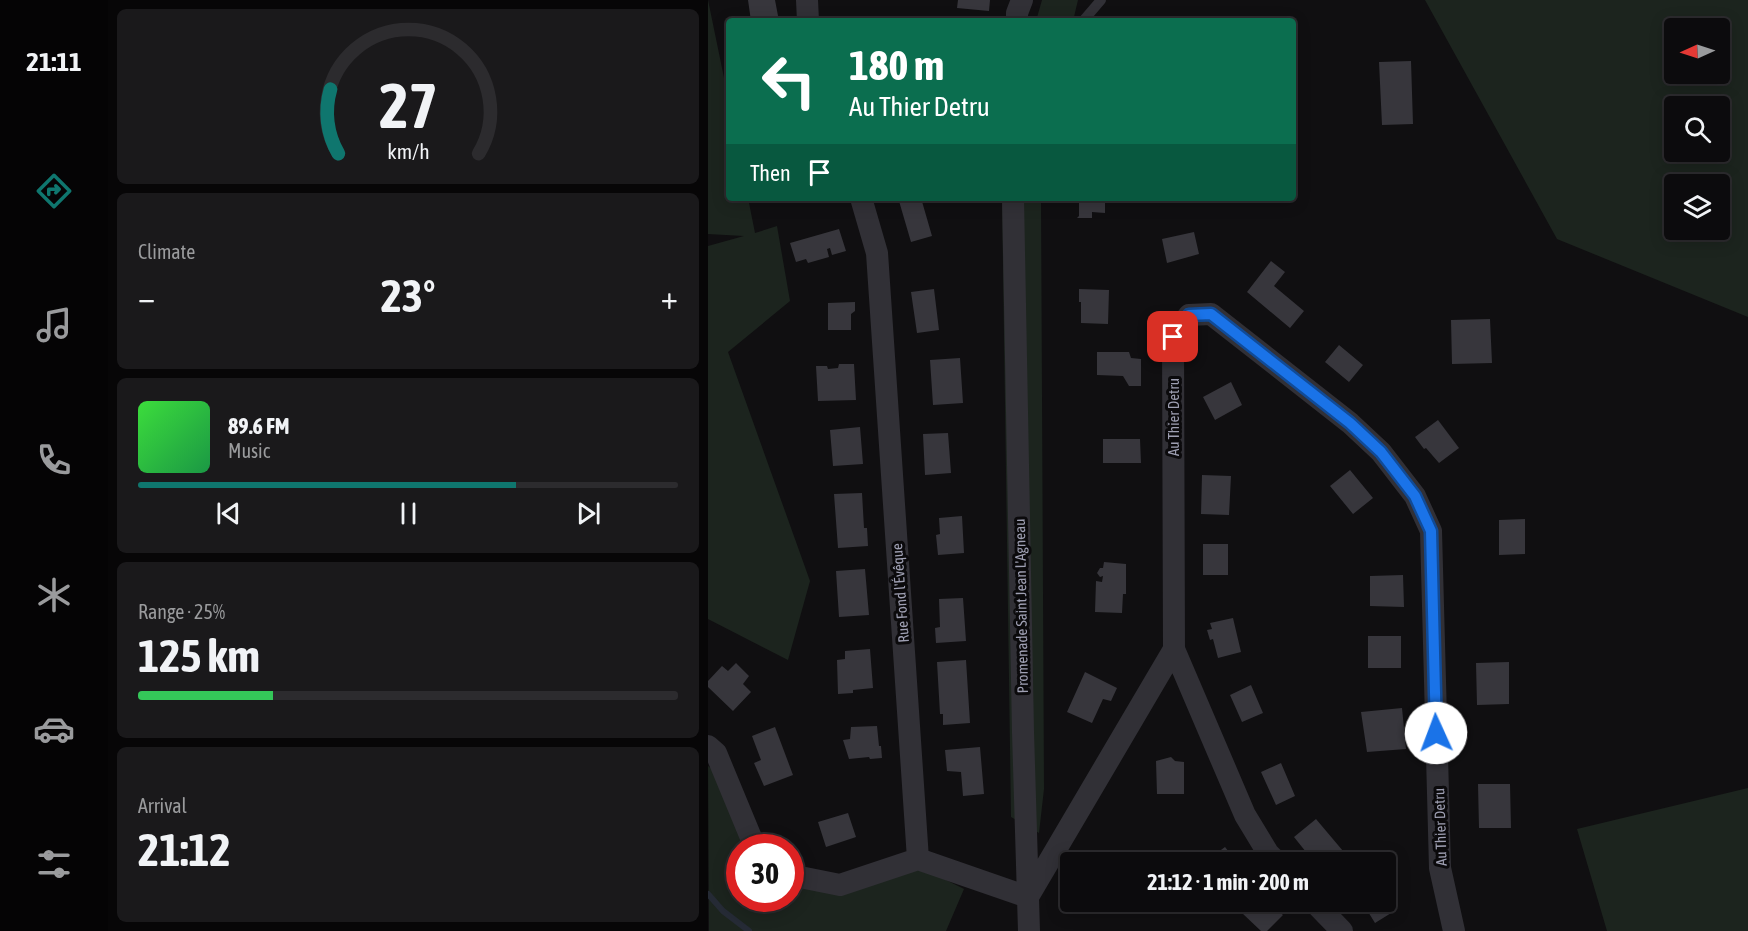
<!DOCTYPE html>
<html lang="en">
<head>
<meta charset="utf-8">
<style>
  :root { --surface:#0c0b0d; --page:#1a191b; --text:#f1f3f6; --muted:#9a9b9d; --line:#2c2b2e; --accent:#0f766e }
  body { margin:0; font-family:"Asap Condensed",sans-serif; background:var(--page); color:var(--text); height:100vh; display:flex; flex-direction:column; font-size:22px; white-space:nowrap }
  * { box-sizing:border-box; margin:0 }
  p { font-size:20px; color:var(--muted) }
  .icon { flex:none; width:33px; height:33px; fill:none; stroke:currentColor; stroke-width:2; stroke-linecap:round; stroke-linejoin:round }
  .map { position:relative; flex:1; overflow:hidden }
  .side { display:flex; flex-direction:column; gap:9px; padding:9px; background:#070607; width:600px }
  .side>* { flex:none }
  .banner { position:absolute; left:18px; top:18px; width:570px; height:183px; border-radius:6px; box-shadow:0 3px 15px #0003,0 0 0 2px var(--line); background:#0b6e4f; color:#fff; overflow:hidden }
  .needle { width:39px; rotate:267deg }
  .buttons { position:absolute; left:956px; top:18px; display:grid; gap:12px }
  .buttons a { display:grid; place-items:center; width:66px; height:66px; border-radius:6px; background:var(--surface); box-shadow:0 3px 15px #0003,0 0 0 2px var(--line); font-size:30px }
  .speed { position:absolute; left:18px; top:834px; display:flex; gap:12px; font-size:30px; font-weight:700; text-align:center }
  .speed>* { display:grid; place-content:center; width:78px; height:78px; border-radius:50%; background:var(--surface); box-shadow:0 3px 15px #0003,0 0 0 2px var(--line); line-height:1 }
  .speed .limit { border:9px solid #d22; background:#fff; color:#111 }
  .pin { position:absolute; display:grid; place-items:center; width:51px; height:51px; color:#fff; margin:-26px; border-radius:12px; box-shadow:0 3px 9px #0006 }
  .me { position:absolute; width:66px; margin:-33px; rotate:358deg; stroke-linejoin:round; filter:drop-shadow(0 0 4px #0008) }
  .turn { display:flex; align-items:center; gap:21px; height:126px; padding:0 24px; font-size:27px }
  .turn .icon { width:78px; height:78px; stroke-width:2.5 }
  .turn b { display:block; font-size:42px; line-height:51px }
  .then { display:flex; align-items:center; height:57px; padding:0 24px; background:#0003; gap:12px; font-size:22px }
  .big { font-size:45px; font-weight:700; line-height:1.1 }
  .side .card { flex:1; display:flex; flex-direction:column; justify-content:center; gap:9px; min-width:0; padding:0 21px; border-radius:9px; background:var(--page) }
  .side .dial { align-items:center; gap:0 }
  .dial svg { height:156px; overflow:visible; fill:none; stroke:var(--line); stroke-width:7; stroke-linecap:round; text-anchor:middle }
  .dial text { fill:var(--text); stroke:none }
  .song { display:flex; align-items:center; gap:18px }
  .cover { width:72px; height:72px; border-radius:9px; background:linear-gradient(135deg,hsl(120 70% 55%),hsl(140 70% 35%)) }
  .played { height:6px; border-radius:3px; background:linear-gradient(90deg,var(--accent) 70%,var(--line) 70%) }
  .keys { display:flex; justify-content:space-around; direction:ltr }
  .heat { display:flex; justify-content:space-between; align-items:center; font-size:33px; direction:ltr }
  .charge { height:9px; border-radius:4px; background:linear-gradient(90deg,#34c759 25%,var(--line) 0) }
  .trip { position:absolute; left:352px; top:852px; width:336px; height:60px; border-radius:6px; background:var(--surface); box-shadow:0 3px 15px #0003,0 0 0 2px var(--line); font-weight:700; line-height:60px; text-align:center }
  main { display:flex; flex:1; min-height:0 }
  .tab-bar { display:flex; flex-direction:column; width:108px; justify-content:space-around; align-items:center; background:#050405; color:var(--muted) }
  .tab-bar .icon { width:42px; height:42px }
  .tab-bar .on { color:var(--accent) }
  .tab-bar b { font-size:27px; color:var(--text) }
  .map>svg:first-child { display:block }
</style>
</head>
<body>
<main>
<nav class="tab-bar">
<b>21:11</b>
<svg class="icon on" aria-label="directions" viewBox="0 0 24 24"><path d="M12 3l9 9-9 9-9-9zM9 14v-3h6M13 9l2 2-2 2"/></svg>
<svg class="icon" aria-label="music" viewBox="0 0 24 24"><path d="M9 18V5l10-2v13"/><circle cx="6" cy="18" r="3"/><circle cx="16" cy="16" r="3"/></svg>
<svg class="icon" aria-label="phone" viewBox="0 0 24 24"><path d="M5 4h4l2 5-3 2q2 4 5 5l2-3 5 2v4C11 20 4 13 5 4z"/></svg>
<svg class="icon" aria-label="climate" viewBox="0 0 24 24"><path d="M12 3v18M4 7l16 10M4 17L20 7"/></svg>
<svg class="icon" aria-label="car" viewBox="0 0 24 24"><path d="M5 17H2v-5l4-1 3-4h7l3 4 3 1v5h-3M9 17h6M6 11h13"/><circle cx="7" cy="17" r="2"/><circle cx="17" cy="17" r="2"/></svg>
<svg class="icon" aria-label="filters" viewBox="0 0 24 24"><path d="M4 7h16M4 17h16"/><circle cx="9" cy="7" r="2"/><circle cx="15" cy="17" r="2"/></svg>
</nav>
<section class="side">
<div class="card dial"><svg viewBox="0 0 100 80">
<path d="M14 69A42 42 0 1 1 86 69"/>
<path d="M14 69A42 42 0 0 1 10 36" stroke="#0f766e"/>
<text x="50" y="56" font-size="32" font-weight="700">27</text>
<text x="50" y="72" font-size="11">km/h</text>
</svg></div>
<div class="card"><p>Climate</p>
<div class="heat"><a>−</a><b class="big">23°</b><a>+</a></div>
</div>
<div class="card">
<div class="song"><i class="cover"></i><div><b>89.6 FM</b><p>Music</p></div></div>
<div class="played"></div>
<div class="keys"><svg class="icon" aria-label="previous" viewBox="0 0 24 24"><path d="M18 5L8 12l10 7zM5 5v14"/></svg><svg class="icon" aria-label="pause" viewBox="0 0 24 24"><path d="M8 5v14M16 5v14"/></svg><svg class="icon" aria-label="next" viewBox="0 0 24 24"><path d="M6 5l10 7-10 7zM19 5v14"/></svg></div>
</div>
<div class="card"><p>Range · 25%</p><b class="big">125 km</b><div class="charge"></div></div>
<div class="card"><p>Arrival</p><b class="big">21:12</b></div>
</section>
<div class="map">
<svg width="1040" height="931" viewBox="0 0 1040 931">
  <rect width="100%" height="100%" fill="#100f11"/>
  <path fill="#1c241e" fill-rule="evenodd" d="M0,0L21,102V198H40L47,233L69,226L82,301L20,352L102,581L80,660L0,619V246L36,236L0,234Z
    M334,0H370L365,21H328Z
    M717,0H1040V317L849,239ZM1011,28V74H966V28ZM1011,106V152H966V106ZM1011,184V230H966V184Z
    M294,198H333L336,789L331,833L303,817Z
    M0,766L8,772L41,847L32,848V898H82L83,880L210,866L256,889L238,931H1Z
    M1040,788V931H899L869,829Z"/>
  <g fill="none" stroke-linecap="round" stroke-linejoin="round">
    <path stroke="#252a35" stroke-width="6" d="M0,894L15,911L41,931"/>
  </g>
  <path fill="#37363c" d="M40,0H67L71,21H43Z
    M250,0H282L281,11L249,8Z
    M703,61L705,124L674,125L671,62Z
    M203,198H213L224,236L203,242L191,201Z
    M371,198H397V213L384,212V218H369L371,216Z
    M131,229L138,251L124,255L122,248L119,249L121,257L100,263L98,259L88,262L82,243Z
    M486,232L491,254L459,263L454,239Z
    M563,261L577,272L566,286L596,311L582,328L539,292Z
    M226,289L231,330L209,333L203,292Z
    M371,289L401,290L400,324L373,323V302H371Z
    M147,302V311L143,314V330H120V303Z
    M782,319L784,363L744,364L743,320Z
    M631,345L655,365L641,382L617,362Z
    M389,352H421L423,358L433,359V386H421L415,376L389,375Z
    M252,358L255,403L225,405L222,360Z
    M131,364H146L148,400L110,401L108,366H119L120,369L130,368Z
    M523,382L534,405L507,420L495,397Z
    M730,420L751,448L731,463L718,448L716,449L707,437Z
    M152,427L155,464L125,466L122,430Z
    M240,433L243,473L217,475L215,434Z
    M395,439H432L433,463H395Z
    M642,470L665,498L645,514L622,486Z
    M494,475L523,476L521,515L493,514Z
    M154,493L156,528H159L160,546L130,548L126,494Z
    M254,516L256,553L230,555L228,535L232,534L231,518Z
    M817,519V554L791,555V520Z
    M495,544H520V575H495Z
    M396,562L418,564V594H415L414,613L387,612L388,581L394,582L395,576L392,577L389,573L392,568H395Z
    M157,569L161,615L131,617L128,571Z
    M695,575L696,607L662,606V576Z
    M255,598L258,641L228,643L227,628L232,627L231,599Z
    M525,618L533,652L510,658L505,639L502,640L499,630L504,629L502,623Z
    M660,636H693V668H660Z
    M162,649L165,688L145,690V693L130,694L129,660L137,659V651Z
    M258,660L262,723L235,725V714H232L229,662Z
    M801,662V704L769,705L768,663Z
    M28,663L41,676L35,684L43,692L25,711L0,687V681L14,666L20,671Z
    M377,672L409,688L403,701L395,699L384,723L359,712Z
    M543,685L555,713L534,722L522,695Z
    M694,708L698,749L659,752L653,712Z
    M169,726L171,746H173L174,758L162,759L161,757L141,759L135,740L142,739L143,727Z
    M67,727L85,775L56,786L46,763L53,760L44,736Z
    M272,747L276,794L255,796L253,772L239,771L237,750Z
    M463,757L467,761L476,762V794H449L448,761Z
    M573,763L587,796L568,805L553,772Z
    M770,784H802L803,828H771Z
    M140,813L148,837L118,847L110,822Z
    M608,819L635,851L622,862H606L586,837Z
    M517,847L529,862H500L498,861Z
    M678,892L688,910L667,923L654,902H678Z
    M544,902H561L575,915L559,931H553L534,913Z"/>
  <g fill="none" stroke-linecap="round" stroke-linejoin="round">
    <path stroke="#313036" stroke-width="10" d="M375,21L393,0"/>
    <path stroke="#313036" stroke-width="22" d="M99,0L100,21
      M309,21V13L314,0
      M153,198L169,253L210,859
      M305,198L315,732L321,931
      M0,746L8,753L44,840L51,848
      M210,859L320,897
      M569,862L560,853L537,815L466,649L465,337L481,315L503,314L642,423L673,452L707,496L723,531L732,868L746,931
      M82,875L132,885L210,859
      M320,897L466,649
      M606,902L634,931"/>
  </g>
  <g fill="none" stroke-linecap="round" stroke-linejoin="round">
    <defs>
      <path id="route" d="M465,337L481,315L503,314L642,423L673,452L707,496L723,531L728,733"/>
    </defs>
    <use href="#route" stroke="#114b97" stroke-width="15"/>
    <use href="#route" stroke="#1a73e8" stroke-width="10"/>
  </g>
  <g text-anchor="middle" dominant-baseline="central" stroke-width="6" stroke-linejoin="round" paint-order="stroke">
    <g font-size="15" fill="#9fa0b3" stroke="#0b0a0c">
      <text transform="translate(465 417) rotate(-90)">Au Thier Detru</text>
      <text transform="translate(192 593) rotate(-94)">Rue Fond l'Évêque</text>
      <text transform="translate(313 606) rotate(-91)">Promenade Saint Jean L'Agneau</text>
      <text transform="translate(732 827) rotate(-92)">Au Thier Detru</text>
    </g>
  </g>
</svg>
<div class="buttons">
<a><svg class="needle" viewBox="-14 -14 28 28"><path d="M0-13l5 13h-10z" fill="#e53935"/><path d="M0 13l5-13h-10z" fill="#9a9b9d"/></svg></a>
<a><svg class="icon" aria-label="search" viewBox="0 0 24 24"><circle cx="10" cy="10" r="6"/><path d="M15 15l6 6"/></svg></a>
<a><svg class="icon" aria-label="layers" viewBox="0 0 24 24"><path d="M12 4l9 5-9 5-9-5zM3 14l9 5 9-5"/></svg></a>
</div>
<div class="speed"><div class="limit">30</div></div>
<div class="pin" style="left:465px;top:337px;background:#d93025"><svg class="icon" aria-label="arrive" viewBox="0 0 24 24"><path d="M6 21V4h12l-3 4 3 4H6"/></svg></div>
<svg class="me" style="left:728px;top:733px" viewBox="-20 -20 40 40"><circle r="19" fill="#fff"/><path d="M0-13L10 11 0 6-10 11z" fill="#1a73e8"/></svg>
<div class="trip">21:12 · 1 min · 200 m</div>
<div class="banner">
<div class="turn"><svg class="icon" aria-label="left" viewBox="0 0 24 24"><path d="M17 20v-9H6M10 6l-5 5 5 5"/></svg><div><b>180 m</b>Au Thier Detru</div></div>
<div class="then">Then<svg class="icon" aria-label="arrive" viewBox="0 0 24 24"><path d="M6 21V4h12l-3 4 3 4H6"/></svg></div>
</div>
</div>
</main>
</body>
</html>
